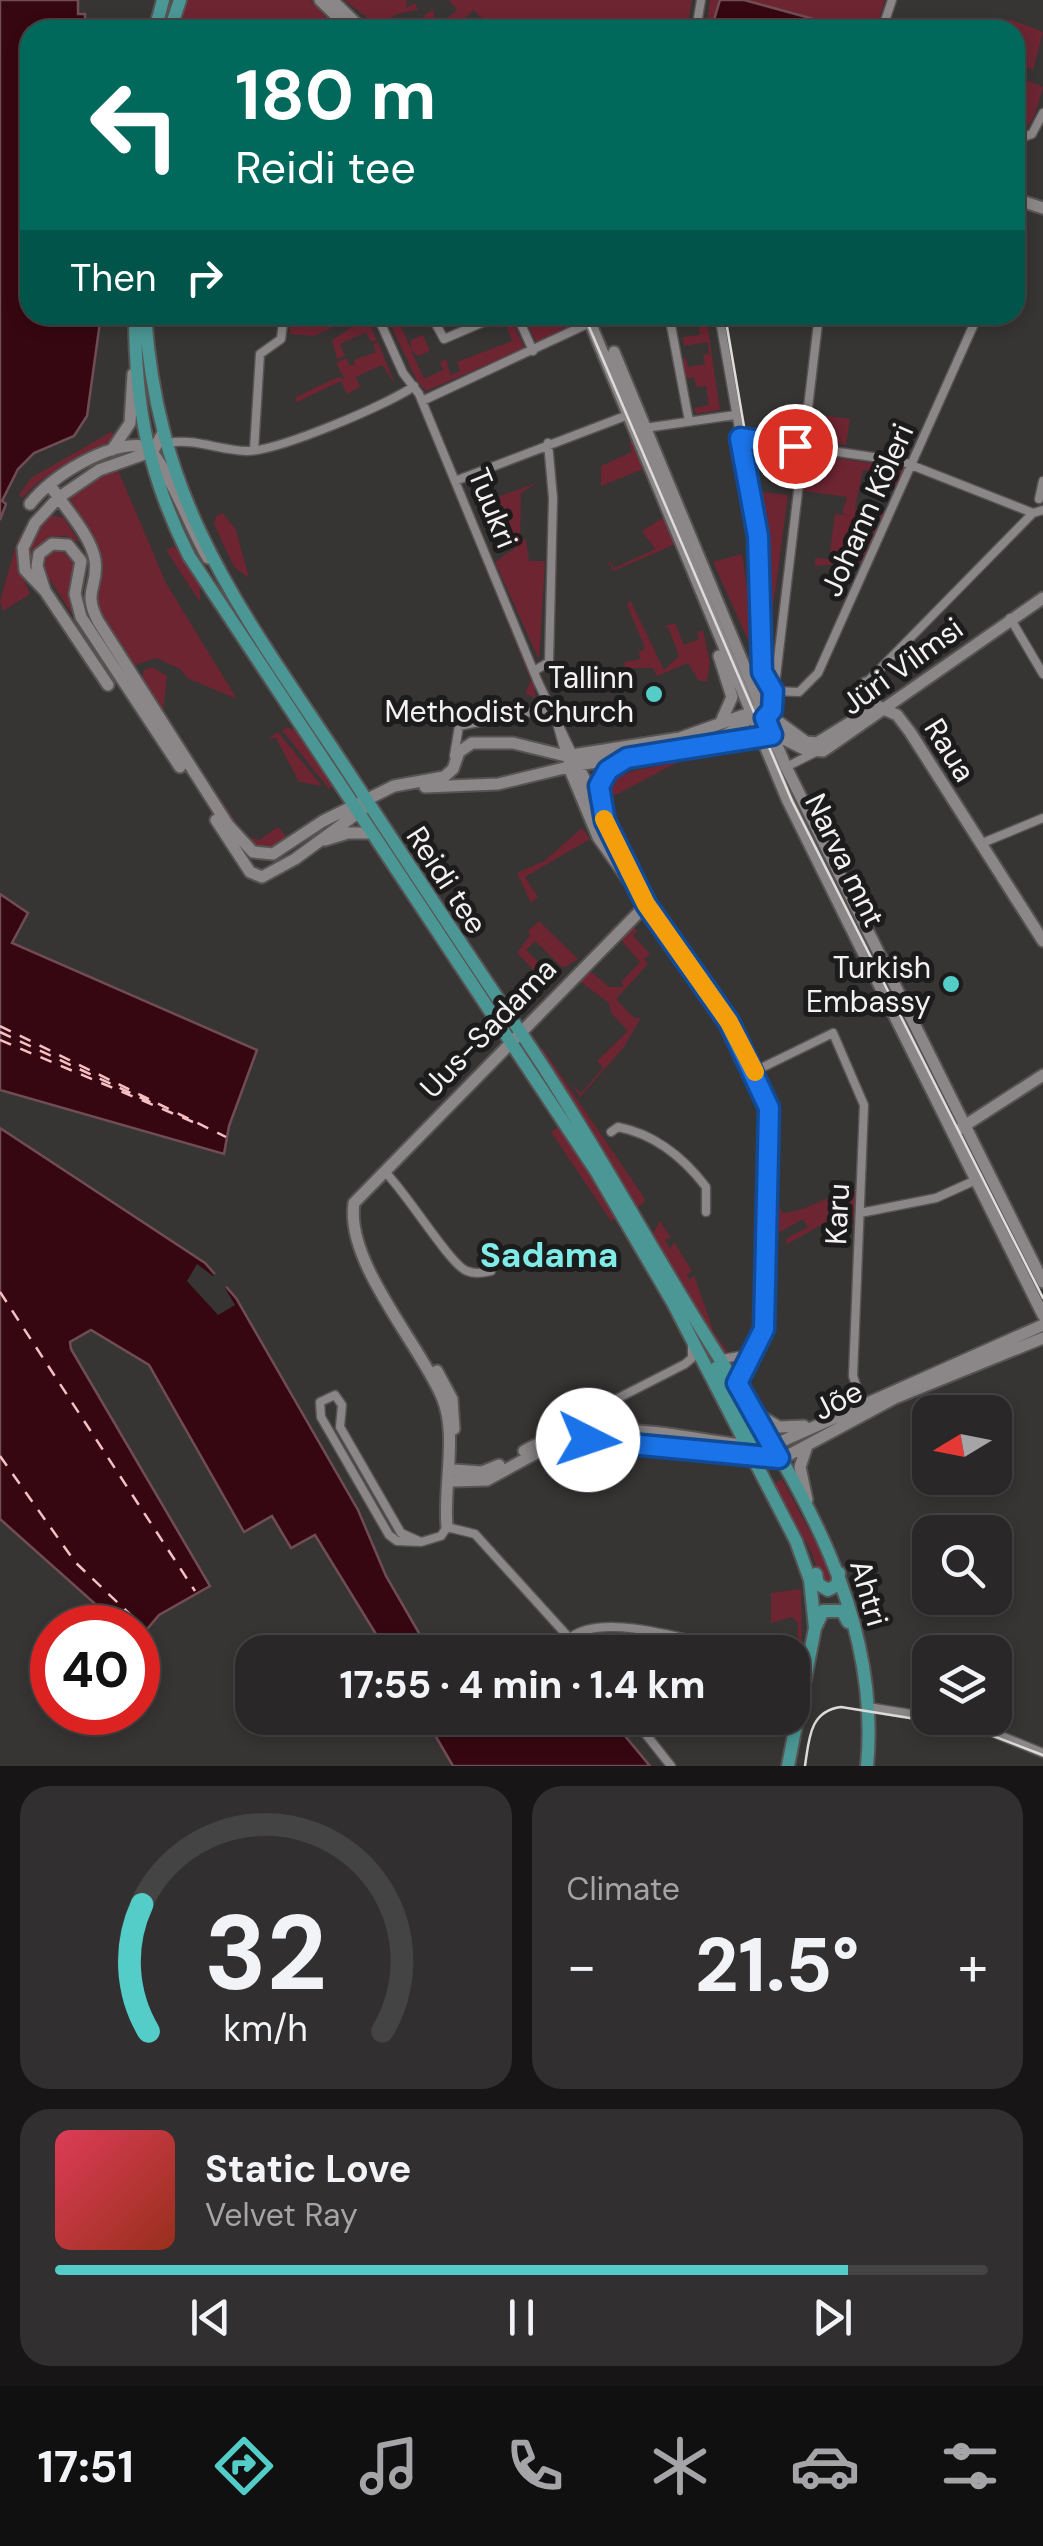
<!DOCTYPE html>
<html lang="en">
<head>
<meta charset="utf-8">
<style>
  :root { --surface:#292727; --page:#312f2f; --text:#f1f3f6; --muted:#a5a5a7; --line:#454444; --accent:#54cdc8 }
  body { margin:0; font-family:"DM Sans",sans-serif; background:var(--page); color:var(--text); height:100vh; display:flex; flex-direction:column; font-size:38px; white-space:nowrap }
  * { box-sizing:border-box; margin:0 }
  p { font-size:32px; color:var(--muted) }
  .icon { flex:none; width:55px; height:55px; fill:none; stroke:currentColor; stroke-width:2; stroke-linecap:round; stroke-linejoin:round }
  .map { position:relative; height:1766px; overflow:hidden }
  .side { display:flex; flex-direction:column; gap:20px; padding:20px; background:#171515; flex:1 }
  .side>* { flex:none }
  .hud { position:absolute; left:20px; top:20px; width:1005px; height:305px; border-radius:30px; box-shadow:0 5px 15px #0003,0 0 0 2px var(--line); background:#00695c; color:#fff; overflow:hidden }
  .needle { width:65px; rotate:260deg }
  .fabs { position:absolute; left:912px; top:1395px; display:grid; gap:20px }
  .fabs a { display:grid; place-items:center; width:100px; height:100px; border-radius:20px; background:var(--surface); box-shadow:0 5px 15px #0003,0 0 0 2px var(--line); font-size:50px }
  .speed { position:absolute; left:30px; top:1605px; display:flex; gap:20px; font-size:50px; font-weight:700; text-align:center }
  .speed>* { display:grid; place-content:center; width:130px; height:130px; border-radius:50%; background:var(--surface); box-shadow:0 5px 15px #0003,0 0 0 2px var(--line); line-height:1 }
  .speed .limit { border:15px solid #d22; background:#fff; color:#111 }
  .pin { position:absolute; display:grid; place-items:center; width:85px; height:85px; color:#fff; margin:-42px; border:5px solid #fff; border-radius:50%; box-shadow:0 2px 10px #0007 }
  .me { position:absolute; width:110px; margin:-55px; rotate:94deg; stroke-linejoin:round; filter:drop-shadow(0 0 8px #0008) }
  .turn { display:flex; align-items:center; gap:35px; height:210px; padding:0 50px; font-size:45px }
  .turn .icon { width:130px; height:130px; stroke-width:2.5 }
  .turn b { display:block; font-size:70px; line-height:85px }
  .then { display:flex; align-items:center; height:95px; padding:0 50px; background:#0003; gap:20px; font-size:38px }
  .big { font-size:75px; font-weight:800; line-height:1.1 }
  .side .tile { flex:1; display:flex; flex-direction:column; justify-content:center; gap:15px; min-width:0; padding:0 35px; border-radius:30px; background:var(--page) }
  .side .dial { align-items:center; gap:0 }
  .dial svg { height:260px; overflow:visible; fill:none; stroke:var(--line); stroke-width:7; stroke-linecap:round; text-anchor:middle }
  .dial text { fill:var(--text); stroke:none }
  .song { display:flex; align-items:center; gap:30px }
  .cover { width:120px; height:120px; border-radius:15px; background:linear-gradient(135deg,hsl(350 70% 55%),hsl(10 70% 35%)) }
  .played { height:10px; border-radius:5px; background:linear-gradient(90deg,var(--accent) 85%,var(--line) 85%) }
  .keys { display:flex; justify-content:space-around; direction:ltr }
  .heat { display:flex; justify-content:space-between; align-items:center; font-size:55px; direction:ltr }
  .side .tiles { flex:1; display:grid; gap:20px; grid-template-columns:1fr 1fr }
  .tile:last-child { grid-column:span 2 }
  .trip { position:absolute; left:235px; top:1635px; width:575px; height:100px; border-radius:30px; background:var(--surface); box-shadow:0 5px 15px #0003,0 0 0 2px var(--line); font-weight:800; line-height:100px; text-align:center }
  .dock { display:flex; height:160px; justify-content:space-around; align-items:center; background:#101010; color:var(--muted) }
  .dock .icon { width:70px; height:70px }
  .dock .on { color:var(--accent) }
  .dock b { font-size:45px; color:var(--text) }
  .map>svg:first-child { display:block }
</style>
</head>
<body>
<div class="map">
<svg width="1043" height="1766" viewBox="0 0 1043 1766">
  <rect width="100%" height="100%" fill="#373434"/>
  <path fill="#6d2532" d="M187,0H310L339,30H177Z
    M344,0H407L406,8L415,3L418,10L397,14L378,26Z
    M449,0H692L687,30H501L493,20L488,23L473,10L455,30L446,25L437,30L423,16L433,9L435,19L444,21L457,10Z
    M710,0H885L876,30H706Z
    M1010,19L1043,32L1033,70L1015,62V30H1006Z
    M1015,75L1043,87C1037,106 1035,128 1015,135Z
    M290,315H365L377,340L371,342L366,332L340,344L345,356L337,359L332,340L360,322L358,316L314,336L290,334Z
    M386,315H396L411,349V340L423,335L430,351L418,356L411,350L424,379L443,370L440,362L446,359L452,380L451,375L460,371L457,362L512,341L506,325L496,328L494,324L510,316L524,347L523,349L426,391L418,383Z
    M523,315H576L581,321L536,342Z
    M682,315H706L720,410L696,414L694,408L709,405L706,386L696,387L694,377L684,379L680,359L686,358L688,367L705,364L703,355L709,354L708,342L684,346L683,337L700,335L699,326L705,324H698L697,315Z
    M378,342L395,384L382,365L356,377L360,387L347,394L341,381L295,403L296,397L338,377L345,380L336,363L346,358L350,366L355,364L354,360L376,352L373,344Z
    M815,414L850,419L846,445L811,440Z
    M111,432L118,438C90,464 50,463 23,498L19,495L31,478Z
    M634,440L646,468L601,486V466L632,452L629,442Z
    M808,454L905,468L896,489L875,484L874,471L863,470L855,508L880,515L888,508L882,520L869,519V526L879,528L862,562L815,566V558L829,559L835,514L846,515L842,513L847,497L803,491Z
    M117,468L166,583L237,699L187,678L180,669L156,658L132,666L95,601L101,556L70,499L99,475Z
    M537,483L521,493L520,539L526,540L529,561H545L539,660L495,562L515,548L492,499Z
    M760,492L788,495L772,615Z
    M456,496L533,681L536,699L525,693L531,681Z
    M223,513L236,530L249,578L234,567L214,524L216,516Z
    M50,515L64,518L80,543L66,536L49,537L29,558L33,538Z
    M666,516L678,543L613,571L607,557L614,568L655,549L642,531Z
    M19,535L17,564L30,594L3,611L0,601Z
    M175,546L200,583V602L166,550Z
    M60,549L75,564L69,587L72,614L44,571L47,554Z
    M742,554L749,601V642L713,562Z
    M630,600L664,670L679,656L668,627H662L675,623L684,645L699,639L697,632L703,630L710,662L707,681H699L688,663L657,676L653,668H624L625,662L640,659L639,652L645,648L627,605Z
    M152,667L167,676L163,712L245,836L259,840L278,827L286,836C270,861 249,841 235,826L141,681L144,670Z
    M286,727L300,732L334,786L329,789L282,730Z
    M278,732L322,786L299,782L276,738H269Z
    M678,762L610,798L616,809L610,813L606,797L611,780L633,771Z
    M582,828L590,839L525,877L538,897L531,903L517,873L544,861Z
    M539,921L578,959L563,968L535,941L526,950L554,978L547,984L517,953L530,935L528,931Z
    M633,926L637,931L633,935L650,954L644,959L648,964L616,999L634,1018H641L624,1047L580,1097L572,1084L581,1093L603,1068L597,1061L628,1031L611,1013L609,1003L578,980L589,970L609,987H624L621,982L640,962L620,939Z
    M543,1049L645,1199L644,1203L636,1208L538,1050Z
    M558,1127L568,1136L618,1218L611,1221L551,1132Z
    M858,1189L852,1228L837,1236L848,1227L840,1214L786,1245L787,1238L808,1227L803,1219L778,1233L775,1255L777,1202L783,1213C810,1211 829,1193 858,1189Z
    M660,1221L671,1238L665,1239L670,1249L674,1242L692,1271L687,1274L690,1280L694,1275L714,1333L732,1357C707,1347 668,1261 652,1235Z
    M782,1479L835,1579L831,1584L821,1581L812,1553L773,1484Z
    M801,1589L802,1655H799L802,1641L798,1640V1624L792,1617L771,1623V1593Z"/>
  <path fill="#370711" stroke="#704d54" stroke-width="2.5" d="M0,0H78V14H85V25H78V30H30V315H101L87,416L74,436L34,453L18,469L2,501L6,504L0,520Z
    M720,0H744L821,21L824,30H711Z
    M0,894L28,913L12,943L257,1050L229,1126L224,1154L0,1090Z
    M0,1128L205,1263L236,1298L358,1510L386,1576L430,1652H387L315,1535L291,1548L272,1516L244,1532L149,1365L91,1330L70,1342L71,1349L210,1586L159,1615L138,1640V1628L121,1627L0,1519Z
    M425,1718H610L650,1766H453Z"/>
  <path fill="#373434" d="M197,1264L213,1276L218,1271L230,1283L225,1288L235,1305L218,1315L187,1281Z"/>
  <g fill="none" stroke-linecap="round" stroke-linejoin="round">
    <path stroke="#f5bfc3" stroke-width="2.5" stroke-dasharray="12 10" stroke-linecap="butt" d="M0,1026L226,1137
      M0,1032L152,1103
      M0,1040L193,1122
      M0,1292L195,1591
      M0,1456L75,1562L135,1619"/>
    <defs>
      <path id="street" d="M696,30L701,0
        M882,30L892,0
        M1015,140L1032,134L1043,113
        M377,315L403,373L419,394L538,682L573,755
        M431,315L444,339L500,315
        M517,315L533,351
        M669,315L689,421
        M719,315L758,537L762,672L773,691
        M422,401L598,319
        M645,428L735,415
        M740,438L901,461L1033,513
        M168,443C194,438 219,450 246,451C276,452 390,404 414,386
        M254,450L260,354L281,339L284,315
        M455,481L628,415
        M1039,499L1043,481
        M1010,618L1043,674
        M534,671L549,662L553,498L548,443
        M866,683L1033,513L1043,510
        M773,691L799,692L818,673L978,315
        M765,718L772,710L819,315
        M558,727L566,756
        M454,756L459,726L551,708
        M786,767L816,752
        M980,844L1043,818
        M646,905L729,1022L769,1108L765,1329L737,1383
        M755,1071L833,1033L864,1105L853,1376L863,1406
        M611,1132L618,1127C654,1134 684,1158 706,1187V1212
        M384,1171C405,1190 450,1265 467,1271C474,1274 483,1273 491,1271
        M860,1213L936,1198L976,1180
        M722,1359L751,1354
        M335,1395L342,1405L340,1427L401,1533L421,1542L397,1541L389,1535L321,1417L320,1402Z
        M588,1435L591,1412L685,1364L692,1358V1346
        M421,1542L441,1536L447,1527L475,1534L582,1652
        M570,1638C603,1610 698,1643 739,1652
        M792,1666L808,1671
        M868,1707L930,1717
        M633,1718L671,1766
        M933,1718L987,1730L1043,1753"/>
      <path id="secondary" d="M320,0L351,30
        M332,0L363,30
        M1015,199L1043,208
        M587,315L787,799L1043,1315
        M614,352L786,767L1043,1282
        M112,450L130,423L133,374
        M50,485C63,506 91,535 95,560C99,586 82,591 98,621L228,825L253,852L273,854L323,821L394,786L444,777L453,769L459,752L472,743H513L566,756L680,738L744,715L776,720L806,742L817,743L877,706L897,715L910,732L1043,941
        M30,504C52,476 108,441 145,446C165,458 192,533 208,558
        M45,591L37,566L39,554L52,544L68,545L81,561L75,594L81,617L180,767
        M719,656L732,697L721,722
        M866,683L877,706
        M108,685L45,591L25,570L23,548L35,523L58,498L99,470L153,451L164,431
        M714,741L743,725L753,710
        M575,760L636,882
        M568,765L598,837L646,905
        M425,787L498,784L577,765L776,735L806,750L823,751L1043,598
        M601,807V779L622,761
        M216,820L250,872L262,877L295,859L366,807
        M325,840L348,833H370
        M961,1128L1043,1075
        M437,1371L452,1399L454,1429
        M757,1414L779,1427L804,1426
        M769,1447L1043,1325
        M524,1451C592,1411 676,1438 750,1446
        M454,1470L482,1472L499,1465
        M454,1481L487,1480L540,1451L588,1440L785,1457L895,1398L1043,1338
        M807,1500L800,1467L807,1446
        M447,1527C443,1487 458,1434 442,1397C419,1343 345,1262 354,1203L646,905"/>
      <path id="primary" d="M155,30L163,0
        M170,30L180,0
        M135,315C135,407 148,474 189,556L596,1171L673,1303L796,1541L810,1580L815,1628L788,1766
        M145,315C158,503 237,605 337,755C396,845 455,935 515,1024C582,1122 638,1226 700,1327C783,1461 883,1600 867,1766
        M716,1368L761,1447L779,1458
        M816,1574L818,1584L828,1590L837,1585L839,1573
        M816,1626L823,1611H842L848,1622"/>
    </defs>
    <use href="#street" stroke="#565353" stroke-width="11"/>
    <use href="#secondary" stroke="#565353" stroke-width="15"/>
    <use href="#primary" stroke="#565353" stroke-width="16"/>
    <use href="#street" stroke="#8b8687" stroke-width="8"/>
    <use href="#secondary" stroke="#8b8687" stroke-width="11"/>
    <use href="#primary" stroke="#4b9795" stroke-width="12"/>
    <path stroke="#dedbdb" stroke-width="2.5" d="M584,315L792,801L1043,1298
      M725,315L762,532L766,730
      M805,1766C809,1740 809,1711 841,1707L972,1728L1043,1755"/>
  </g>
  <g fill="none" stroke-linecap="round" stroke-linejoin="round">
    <defs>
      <path id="route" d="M588,1440L779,1458L737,1383L764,1329L769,1108L729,1022L646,904L605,821L599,786L608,770L627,758L772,735L765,718L772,710L773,691L762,672L758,536L740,438L795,446"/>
    </defs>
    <use href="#route" stroke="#114b97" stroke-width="25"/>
    <use href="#route" stroke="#1a73e8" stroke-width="18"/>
    <path stroke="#f59e0b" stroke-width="18" d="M604,819L646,904L729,1022L755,1072"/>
  </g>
  <g fill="#54cdc8" stroke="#1d1c1c" stroke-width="4">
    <circle cx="654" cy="694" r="10"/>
    <circle cx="951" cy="984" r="10"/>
  </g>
  <g text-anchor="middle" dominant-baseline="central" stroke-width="10" stroke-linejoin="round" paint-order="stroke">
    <g font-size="30" fill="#f4f1f1" stroke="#1d1c1c">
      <text transform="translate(493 508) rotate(68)">Tuukri</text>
      <text transform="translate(867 510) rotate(-66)">Johann Köleri</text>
      <text transform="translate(902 666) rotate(-36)">Jüri Vilmsi</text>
      <text transform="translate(950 750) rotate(58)">Raua</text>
      <text transform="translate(845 860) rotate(64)">Narva mnt</text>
      <text transform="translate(447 880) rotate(57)">Reidi tee</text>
      <text transform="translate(488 1028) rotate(-46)">Uus-Sadama</text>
      <text transform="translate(837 1214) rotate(-87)">Karu</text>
      <text transform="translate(838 1400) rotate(-27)">Jõe</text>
      <text transform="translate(869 1593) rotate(74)">Ahtri</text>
    </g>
    <g font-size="30" fill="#f4f1f1" stroke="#1d1c1c" text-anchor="end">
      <text x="634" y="677">Tallinn<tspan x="634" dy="34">Methodist Church</tspan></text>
      <text x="931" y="967">Turkish<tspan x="931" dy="34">Embassy</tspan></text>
    </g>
    <g font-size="35" font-weight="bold" fill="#80ece7" stroke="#1d1c1c">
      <text x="549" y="1255">Sadama</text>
    </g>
  </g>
</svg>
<div class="fabs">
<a><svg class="needle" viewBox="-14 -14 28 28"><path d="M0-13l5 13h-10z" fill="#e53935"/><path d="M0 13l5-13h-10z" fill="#a5a5a7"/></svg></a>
<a><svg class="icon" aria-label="search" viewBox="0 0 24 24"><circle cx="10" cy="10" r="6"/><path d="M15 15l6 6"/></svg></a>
<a><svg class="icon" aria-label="layers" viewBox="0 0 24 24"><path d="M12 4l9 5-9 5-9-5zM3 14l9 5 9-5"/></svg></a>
</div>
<div class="speed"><div class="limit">40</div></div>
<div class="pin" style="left:795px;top:446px;background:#d93025"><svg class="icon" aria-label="arrive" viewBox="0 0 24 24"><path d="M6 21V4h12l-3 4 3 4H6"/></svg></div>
<svg class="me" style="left:588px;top:1440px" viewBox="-20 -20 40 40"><circle r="19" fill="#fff"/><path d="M0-13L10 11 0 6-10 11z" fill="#1a73e8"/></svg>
<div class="trip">17:55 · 4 min · 1.4 km</div>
<div class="hud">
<div class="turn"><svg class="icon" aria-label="left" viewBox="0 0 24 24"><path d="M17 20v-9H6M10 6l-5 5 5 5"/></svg><div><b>180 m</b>Reidi tee</div></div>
<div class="then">Then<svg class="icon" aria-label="right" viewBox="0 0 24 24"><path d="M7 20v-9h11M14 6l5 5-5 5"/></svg></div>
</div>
</div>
<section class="side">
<div class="tiles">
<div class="tile dial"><svg viewBox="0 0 100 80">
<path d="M14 69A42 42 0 1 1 86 69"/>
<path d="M14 69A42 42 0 0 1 12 30" stroke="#54cdc8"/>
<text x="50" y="56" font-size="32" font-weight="700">32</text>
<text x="50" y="72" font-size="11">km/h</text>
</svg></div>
<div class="tile"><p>Climate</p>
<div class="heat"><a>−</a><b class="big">21.5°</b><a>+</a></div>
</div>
<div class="tile">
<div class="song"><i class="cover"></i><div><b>Static Love</b><p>Velvet Ray</p></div></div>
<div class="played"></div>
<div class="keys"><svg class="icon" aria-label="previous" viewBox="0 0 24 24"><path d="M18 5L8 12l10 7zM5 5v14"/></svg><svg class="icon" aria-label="pause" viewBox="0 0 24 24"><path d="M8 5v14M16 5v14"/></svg><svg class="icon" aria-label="next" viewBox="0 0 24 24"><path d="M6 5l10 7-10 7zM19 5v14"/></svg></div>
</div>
</div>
</section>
<nav class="dock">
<b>17:51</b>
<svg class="icon on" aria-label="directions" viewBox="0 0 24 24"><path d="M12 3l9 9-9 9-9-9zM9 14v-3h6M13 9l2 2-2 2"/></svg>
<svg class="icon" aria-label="music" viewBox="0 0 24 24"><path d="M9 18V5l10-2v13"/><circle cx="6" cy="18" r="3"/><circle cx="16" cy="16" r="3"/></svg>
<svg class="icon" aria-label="phone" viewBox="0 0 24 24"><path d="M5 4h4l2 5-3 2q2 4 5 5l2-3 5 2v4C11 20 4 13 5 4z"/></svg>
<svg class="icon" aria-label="climate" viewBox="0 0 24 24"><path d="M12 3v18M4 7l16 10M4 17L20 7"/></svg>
<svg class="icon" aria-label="car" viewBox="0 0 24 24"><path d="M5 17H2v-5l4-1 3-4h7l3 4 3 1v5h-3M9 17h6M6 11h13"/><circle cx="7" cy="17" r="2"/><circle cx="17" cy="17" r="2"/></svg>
<svg class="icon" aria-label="filters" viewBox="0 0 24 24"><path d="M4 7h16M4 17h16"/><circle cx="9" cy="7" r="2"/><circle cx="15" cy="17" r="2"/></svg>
</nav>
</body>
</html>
